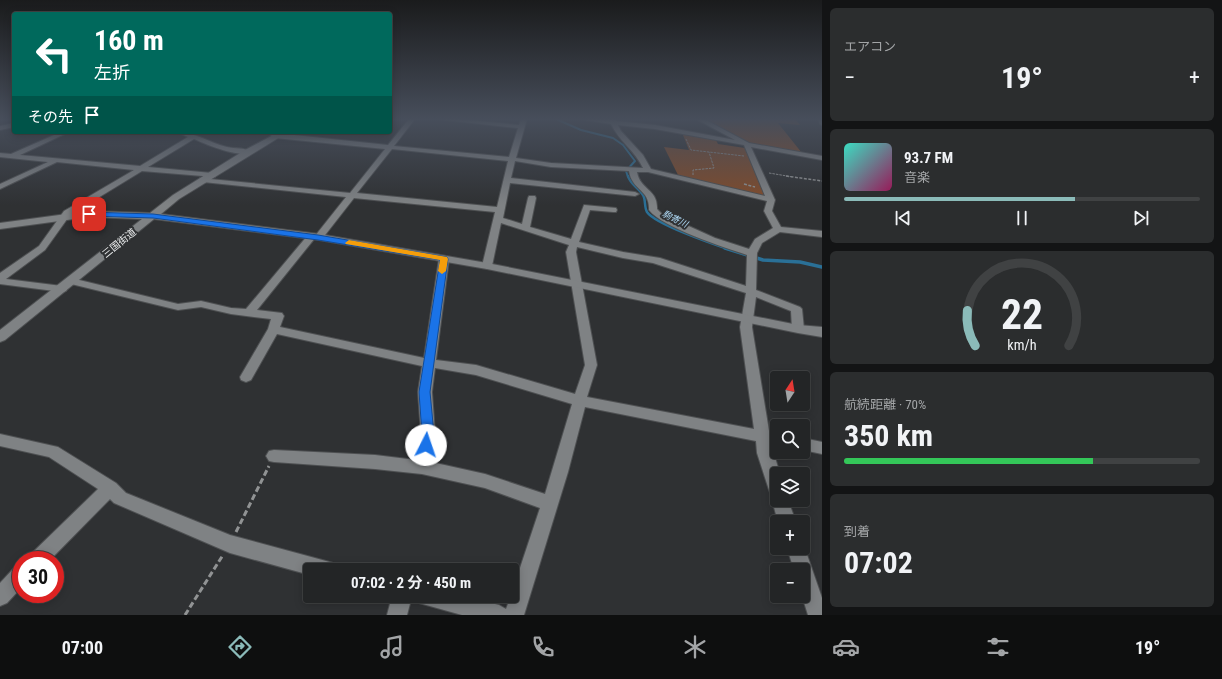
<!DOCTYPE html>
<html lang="ja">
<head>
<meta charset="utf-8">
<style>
  :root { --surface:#232526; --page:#2b2d2e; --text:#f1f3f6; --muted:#a3a5a7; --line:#404243; --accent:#8bbbb9 }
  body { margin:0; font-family:"Roboto Condensed","Noto Sans JP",sans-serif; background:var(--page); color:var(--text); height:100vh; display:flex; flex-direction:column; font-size:15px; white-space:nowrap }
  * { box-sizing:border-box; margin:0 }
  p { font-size:13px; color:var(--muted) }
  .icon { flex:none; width:22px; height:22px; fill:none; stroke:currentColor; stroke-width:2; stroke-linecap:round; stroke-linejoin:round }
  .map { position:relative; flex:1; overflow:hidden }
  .drawer { display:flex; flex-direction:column; gap:8px; padding:8px; background:#131415; width:400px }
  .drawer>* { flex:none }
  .banner { position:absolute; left:12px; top:12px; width:380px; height:122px; border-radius:4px; box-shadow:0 2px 10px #0003,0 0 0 1px var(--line); background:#00695c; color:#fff; overflow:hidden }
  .needle { width:26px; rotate:12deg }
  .fabs { position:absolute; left:770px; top:371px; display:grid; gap:8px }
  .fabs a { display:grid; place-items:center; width:40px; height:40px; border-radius:4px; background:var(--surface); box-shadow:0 2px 10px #0003,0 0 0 1px var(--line); font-size:20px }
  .speed { position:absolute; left:12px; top:551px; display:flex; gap:8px; font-size:20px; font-weight:700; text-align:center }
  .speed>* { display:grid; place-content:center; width:52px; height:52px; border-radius:50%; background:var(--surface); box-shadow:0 2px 10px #0003,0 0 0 1px var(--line); line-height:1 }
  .speed .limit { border:6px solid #d22; background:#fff; color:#111 }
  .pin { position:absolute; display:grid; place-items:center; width:34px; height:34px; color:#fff; margin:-17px; border-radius:8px; box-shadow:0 2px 6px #0006 }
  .me { position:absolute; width:44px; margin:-22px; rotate:4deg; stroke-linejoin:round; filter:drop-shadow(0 0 3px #0008) }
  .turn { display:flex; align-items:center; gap:14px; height:84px; padding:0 16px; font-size:18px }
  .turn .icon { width:52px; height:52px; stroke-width:2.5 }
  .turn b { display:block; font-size:28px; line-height:34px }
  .then { display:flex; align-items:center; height:38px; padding:0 16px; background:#0003; gap:8px; font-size:15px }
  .big { font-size:30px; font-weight:700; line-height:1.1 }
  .drawer .tile { flex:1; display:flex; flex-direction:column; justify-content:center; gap:6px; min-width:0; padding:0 14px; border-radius:6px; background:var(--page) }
  .drawer .dial { align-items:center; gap:0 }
  .dial svg { height:104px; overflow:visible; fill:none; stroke:var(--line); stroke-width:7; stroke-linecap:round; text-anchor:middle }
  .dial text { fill:var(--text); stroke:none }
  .song { display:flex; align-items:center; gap:12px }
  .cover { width:48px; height:48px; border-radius:6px; background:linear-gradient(135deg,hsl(170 70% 55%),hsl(330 70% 35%)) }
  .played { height:4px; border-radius:2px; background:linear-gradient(90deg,var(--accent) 65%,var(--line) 65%) }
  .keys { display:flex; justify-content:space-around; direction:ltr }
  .heat { display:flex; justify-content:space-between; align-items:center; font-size:22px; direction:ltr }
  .charge { height:6px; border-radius:3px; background:linear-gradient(90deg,#34c759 70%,var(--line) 0) }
  .trip { position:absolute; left:303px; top:563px; width:216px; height:40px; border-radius:4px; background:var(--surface); box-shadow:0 2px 10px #0003,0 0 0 1px var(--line); font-weight:700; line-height:40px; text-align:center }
  .tab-bar { display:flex; height:64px; justify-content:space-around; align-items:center; background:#0e0f0f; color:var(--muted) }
  .tab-bar .icon { width:28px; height:28px }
  .tab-bar .on { color:var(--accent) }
  .tab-bar b { font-size:18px; color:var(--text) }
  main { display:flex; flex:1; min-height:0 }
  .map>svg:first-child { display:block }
</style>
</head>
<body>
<main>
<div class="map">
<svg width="822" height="615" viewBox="0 0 822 615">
  <rect width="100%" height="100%" fill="#2f3133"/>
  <path fill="#814b2a" d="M702,119H795L800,125L778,123L802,153L750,143Z
    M687,133L715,138L718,144L745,148L767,197L679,177L664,147L689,150L683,135Z"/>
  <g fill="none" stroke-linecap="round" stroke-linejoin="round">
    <path stroke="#2a7097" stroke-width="2" d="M556,119L581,130L613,138L623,145L635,161L626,171L628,177"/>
    <path stroke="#2a7097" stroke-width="2.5" d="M628,176C630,184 638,187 643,195C646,200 644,207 647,212C655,224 713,244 728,249"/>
    <path stroke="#2a7097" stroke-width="3.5" d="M725,248L763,260L800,262L822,267"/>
    <defs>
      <path id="minor" d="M409,119H415L394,146L509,157L518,128L435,119H459L519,125L521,119H527L516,158L551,163L643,168C635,151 619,141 611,124L579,119H615L616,121L655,125L735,140L696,119H704L749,143L822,156V160L751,147L775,200L772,211L781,227L822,231V237L780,232L762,243L757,253L756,290L800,307L802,309L804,329L802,332H794L792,329L791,311L756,297L752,327L769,431L777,433V445L771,444L780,474H777V500H788L796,522H778L772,500L774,496L771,495L769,490L757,453L756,441L585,407L568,472L524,615H462L419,603L416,596H463L499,605L506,609L511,596H512V592L540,508L485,488L422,474L375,469L274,462L269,461L266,456L269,451L274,450L375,455L416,460L421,434L418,392L422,366L277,334L251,380L246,382L241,380L240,377L268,329L271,319L231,314L201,307L178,310L67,283L66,281L71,278L178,304L201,301L231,308L246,309L308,235L311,234L315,236L346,197L203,182H200V178L350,193L385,149L275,138L266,132L388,145ZM618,125L655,129L744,145L765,196L651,169L643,155L621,131ZM392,149L508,161L497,207L357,193ZM515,161L551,167L629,171C632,191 650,189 649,210C663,228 724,247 747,255L746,286L660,258L623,252L579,242L590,210L613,212H616L617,210L616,208L584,205L571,239L530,227L536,198L535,196H529L528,198L522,224L503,218L510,183L635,196L639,194L635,192L511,178ZM637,172H648L767,201L764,211L773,228L755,239L749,249L715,238L662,214L657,209C658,189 640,190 637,172ZM354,198L495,212L482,266L487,269L492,266L501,223L569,245L566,252L585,365L575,394L476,365L436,360L449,259L447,257H441L439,259L424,358L280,327L284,316L282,313L257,310L315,238L319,240L322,239ZM577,247L623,258L653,263L746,293L740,327L754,429L587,397L597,365L576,252ZM435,368L476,375L572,404L545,494L485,474L431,462L435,434L432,392Z
        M818,119H822V125L820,124Z
        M14,123V127L0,130V126Z
        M61,132H69L20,155L140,166L188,137L177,132C195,132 210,143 227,147C235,149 245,147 251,152C241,159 205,144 194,139L148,167L212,173L216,175L215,177L142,171L70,215L45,250L6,279L62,286L67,289L66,291L62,292L0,284V273L39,246L64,211L134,170L57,162L0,189V184L48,162L0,157V153L11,154Z
        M0,434L58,447L116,483L126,493L230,535L326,561L333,563L335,570H310V575L230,553L114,503L110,499L50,560H28L31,554L98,489L49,457L0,446Z
        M803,438L822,442V454L803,450Z
        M803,543L822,598V615H808L802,596L803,570H794L787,548H803Z
        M21,566V588L7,603L0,606V583L14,568Z
        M392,596H412L407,615H387Z"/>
      <path id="tertiary" d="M279,132H288L179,199L161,214L319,234L487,263L798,325L822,327V337L798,333L487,269L319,240L154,219L5,340L0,342V330L142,219L89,217L0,229V223L89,211L150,213L173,195L245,150Z"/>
    </defs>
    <use href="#minor" stroke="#4e5052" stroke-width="2"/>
    <use href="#tertiary" stroke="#4e5052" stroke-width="2"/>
    <path stroke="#919394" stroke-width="1" stroke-dasharray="2.5 1" stroke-linecap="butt" d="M686,139L691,150L744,156
      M769,173L793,177
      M693,175V170L714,168L709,152"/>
    <path stroke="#919394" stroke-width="1.5" stroke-dasharray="3 1.5" stroke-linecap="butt" d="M786,176L822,181
      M744,184L755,187"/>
    <path stroke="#919394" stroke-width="3" stroke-dasharray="6 3" stroke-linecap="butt" d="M236,532L269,466
      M185,615L223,555"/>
    <use href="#minor" fill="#7f8284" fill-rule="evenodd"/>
    <use href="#tertiary" fill="#7f8284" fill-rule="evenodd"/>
  </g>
  <linearGradient id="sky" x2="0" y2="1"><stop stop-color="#1a1b1c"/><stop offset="0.58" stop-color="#474e5b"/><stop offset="1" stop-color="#474e5b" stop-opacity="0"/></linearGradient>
  <rect width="822" height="205" fill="url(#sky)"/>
  <path fill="#1a73e8" stroke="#114b97" d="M87,212L153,214L318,235L447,257L448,259L430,392L434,434L431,449L426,450L422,449L420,445L422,434L419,392L440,260L318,240L153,218L89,216L87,215Z"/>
  <path fill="#f59e0b" d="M349,240L447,257L448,259L446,271L442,274L438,271L440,260L346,244L345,243Z"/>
  <g text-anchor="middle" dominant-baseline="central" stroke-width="4" stroke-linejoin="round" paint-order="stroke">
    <g font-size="9" font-style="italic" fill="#afd9f5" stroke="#2f3133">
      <text transform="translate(675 219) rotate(26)">駒寄川</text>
    </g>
    <g font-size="10" fill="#ebedee" stroke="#2f3133">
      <text transform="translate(119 243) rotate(-39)">三国街道</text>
    </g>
  </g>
</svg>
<div class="fabs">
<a><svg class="needle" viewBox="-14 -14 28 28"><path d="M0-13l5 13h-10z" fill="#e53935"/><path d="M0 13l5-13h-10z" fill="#a3a5a7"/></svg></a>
<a><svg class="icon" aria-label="search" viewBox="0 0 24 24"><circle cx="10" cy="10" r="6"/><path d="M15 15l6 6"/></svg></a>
<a><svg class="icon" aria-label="layers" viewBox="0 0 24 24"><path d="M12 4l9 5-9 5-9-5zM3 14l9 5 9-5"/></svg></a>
<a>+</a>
<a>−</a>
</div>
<div class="speed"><div class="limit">30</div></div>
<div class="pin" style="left:89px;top:214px;background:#d93025"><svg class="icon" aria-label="arrive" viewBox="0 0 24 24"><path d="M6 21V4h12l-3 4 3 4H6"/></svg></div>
<svg class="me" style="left:426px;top:445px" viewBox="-20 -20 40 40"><circle r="19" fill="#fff"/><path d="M0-13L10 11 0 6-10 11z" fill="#1a73e8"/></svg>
<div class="trip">07:02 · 2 分 · 450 m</div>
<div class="banner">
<div class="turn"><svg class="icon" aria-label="left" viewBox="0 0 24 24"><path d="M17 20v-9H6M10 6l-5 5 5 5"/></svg><div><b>160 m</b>左折</div></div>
<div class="then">その先<svg class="icon" aria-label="arrive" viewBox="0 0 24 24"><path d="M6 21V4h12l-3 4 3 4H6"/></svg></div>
</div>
</div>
<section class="drawer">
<div class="tile"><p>エアコン</p>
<div class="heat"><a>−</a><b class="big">19°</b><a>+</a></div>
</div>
<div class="tile">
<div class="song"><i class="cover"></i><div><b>93.7 FM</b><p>音楽</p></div></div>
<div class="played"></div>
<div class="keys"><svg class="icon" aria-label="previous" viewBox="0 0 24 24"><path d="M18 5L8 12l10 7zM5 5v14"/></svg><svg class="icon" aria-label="pause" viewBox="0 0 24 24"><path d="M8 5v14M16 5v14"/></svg><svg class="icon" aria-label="next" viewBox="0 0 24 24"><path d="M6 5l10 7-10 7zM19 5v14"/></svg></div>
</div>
<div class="tile dial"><svg viewBox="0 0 100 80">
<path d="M14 69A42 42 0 1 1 86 69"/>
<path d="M14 69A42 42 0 0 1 8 42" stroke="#8bbbb9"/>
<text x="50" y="56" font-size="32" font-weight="700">22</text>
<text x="50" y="72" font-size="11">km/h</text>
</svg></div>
<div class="tile"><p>航続距離 · 70%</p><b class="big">350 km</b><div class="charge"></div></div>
<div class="tile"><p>到着</p><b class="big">07:02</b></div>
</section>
</main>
<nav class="tab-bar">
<b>07:00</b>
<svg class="icon on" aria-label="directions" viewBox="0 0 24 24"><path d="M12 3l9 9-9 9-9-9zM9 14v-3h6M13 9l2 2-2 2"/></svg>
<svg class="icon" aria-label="music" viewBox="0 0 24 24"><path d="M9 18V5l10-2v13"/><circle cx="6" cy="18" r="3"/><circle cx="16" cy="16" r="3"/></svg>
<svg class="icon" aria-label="phone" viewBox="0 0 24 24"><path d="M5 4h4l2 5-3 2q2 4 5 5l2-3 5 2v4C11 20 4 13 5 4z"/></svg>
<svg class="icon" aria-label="climate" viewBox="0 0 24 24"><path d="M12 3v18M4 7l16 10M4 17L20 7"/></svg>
<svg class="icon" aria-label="car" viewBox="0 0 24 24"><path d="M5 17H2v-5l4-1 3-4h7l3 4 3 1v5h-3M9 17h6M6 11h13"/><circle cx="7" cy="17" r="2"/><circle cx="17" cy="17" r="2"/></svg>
<svg class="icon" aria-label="filters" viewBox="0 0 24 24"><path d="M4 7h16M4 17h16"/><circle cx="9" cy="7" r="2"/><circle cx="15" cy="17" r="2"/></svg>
<b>19°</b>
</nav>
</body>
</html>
